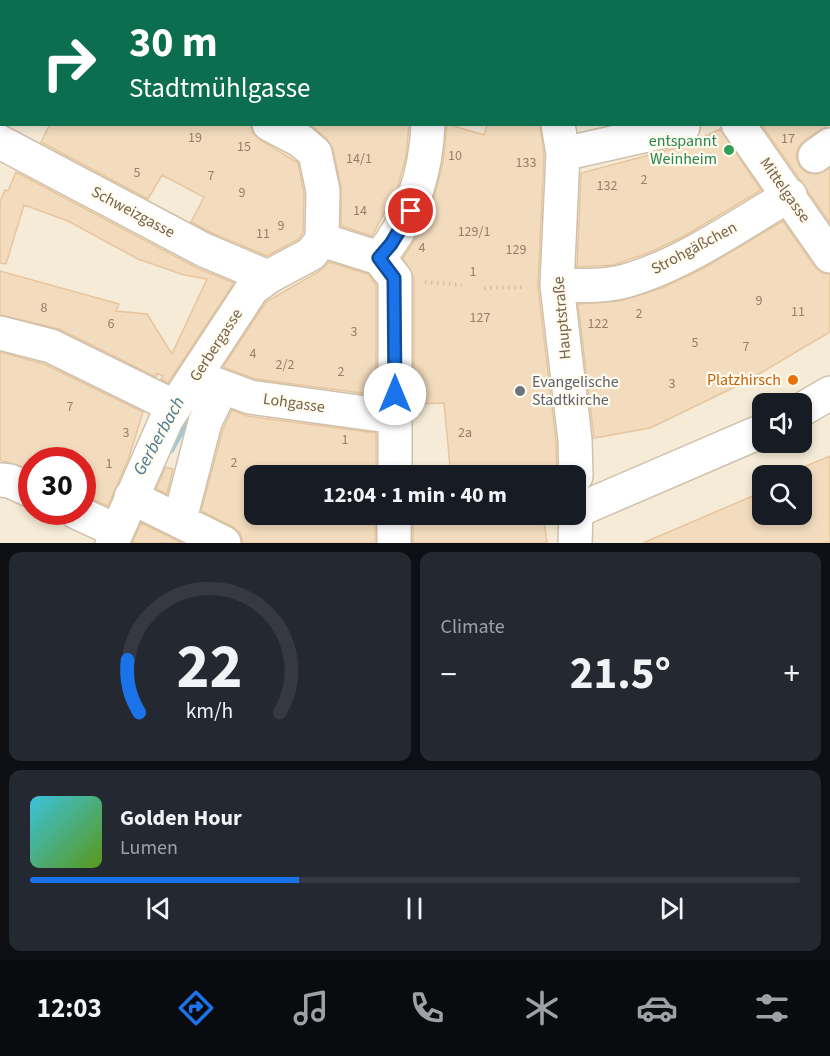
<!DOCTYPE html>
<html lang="en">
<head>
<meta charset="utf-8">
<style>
  :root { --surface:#171b24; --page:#242831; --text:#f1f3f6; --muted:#9ea1a6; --line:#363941; --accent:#1a73e8 }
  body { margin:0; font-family:"Source Sans 3",sans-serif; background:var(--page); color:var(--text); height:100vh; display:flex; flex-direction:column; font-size:22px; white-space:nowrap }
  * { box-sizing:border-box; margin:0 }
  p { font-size:20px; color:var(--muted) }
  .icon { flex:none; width:33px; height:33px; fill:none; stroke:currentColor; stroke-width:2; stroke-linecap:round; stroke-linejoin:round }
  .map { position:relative; height:543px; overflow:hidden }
  .drawer { display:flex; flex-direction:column; gap:9px; padding:9px; background:#0d0f14; flex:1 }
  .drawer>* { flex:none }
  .top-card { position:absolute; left:0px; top:0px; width:831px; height:126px; box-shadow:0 3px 9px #0003; background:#0b6e4f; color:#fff; overflow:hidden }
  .controls { position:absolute; left:752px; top:393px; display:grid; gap:12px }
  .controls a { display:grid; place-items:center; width:60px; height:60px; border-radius:12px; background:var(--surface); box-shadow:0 3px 9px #0003; font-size:30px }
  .speed { position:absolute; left:18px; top:447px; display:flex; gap:12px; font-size:30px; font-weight:700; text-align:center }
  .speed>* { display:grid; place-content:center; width:78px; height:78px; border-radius:50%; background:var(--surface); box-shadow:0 3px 9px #0003; line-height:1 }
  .speed .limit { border:9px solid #d22; background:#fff; color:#111 }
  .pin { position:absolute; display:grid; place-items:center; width:51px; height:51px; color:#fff; margin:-26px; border:3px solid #fff; border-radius:50%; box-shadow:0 2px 6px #0007 }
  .me { position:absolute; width:66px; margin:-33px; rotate:0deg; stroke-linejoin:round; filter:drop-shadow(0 0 4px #0008) }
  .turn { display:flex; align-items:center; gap:21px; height:126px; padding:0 30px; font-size:27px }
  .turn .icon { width:78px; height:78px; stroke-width:2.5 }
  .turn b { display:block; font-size:42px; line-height:51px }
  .big { font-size:45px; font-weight:700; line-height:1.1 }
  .drawer .card { flex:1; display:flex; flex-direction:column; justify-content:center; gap:9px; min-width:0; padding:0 21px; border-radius:12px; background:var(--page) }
  .drawer .dial { align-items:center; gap:0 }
  .dial svg { height:156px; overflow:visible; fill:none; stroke:var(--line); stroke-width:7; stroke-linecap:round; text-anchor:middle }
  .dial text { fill:var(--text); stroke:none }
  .song { display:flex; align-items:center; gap:18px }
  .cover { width:72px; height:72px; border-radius:9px; background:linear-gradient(135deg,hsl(190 70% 55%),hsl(90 70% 35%)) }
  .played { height:6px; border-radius:3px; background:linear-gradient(90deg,var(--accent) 35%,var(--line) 35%) }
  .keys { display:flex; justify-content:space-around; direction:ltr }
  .heat { display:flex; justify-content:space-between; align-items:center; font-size:33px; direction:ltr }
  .drawer .tiles { flex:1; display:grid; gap:9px; grid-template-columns:1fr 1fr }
  .card:last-child { grid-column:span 2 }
  .trip { position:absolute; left:244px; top:465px; width:342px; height:60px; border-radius:12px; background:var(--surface); box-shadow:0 3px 9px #0003; font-weight:700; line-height:60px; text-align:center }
  .tabs { display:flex; height:96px; justify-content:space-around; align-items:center; background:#090b0e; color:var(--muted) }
  .tabs .icon { width:42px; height:42px }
  .tabs .on { color:var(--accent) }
  .tabs b { font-size:27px; color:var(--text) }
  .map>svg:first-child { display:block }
</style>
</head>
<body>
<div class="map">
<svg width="830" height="543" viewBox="0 0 830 543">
  <rect width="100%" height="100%" fill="#fdf8e8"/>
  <path fill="#f5ebd6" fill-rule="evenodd" d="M0,0H830V543H0ZM2,2H830V124H2ZM762,404H801V442H762ZM32,460H82V512H32ZM255,476H576V514H255ZM762,476H801V514H762Z"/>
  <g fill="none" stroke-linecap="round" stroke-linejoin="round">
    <path stroke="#a1c8da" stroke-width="9" d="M170,449L194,406"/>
  </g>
  <path fill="#f3dcbe" stroke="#e7c59e" stroke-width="1.5" d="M50,124H250L253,133L260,140L298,163L304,193L303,233L299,239L267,256L212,233L191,222L204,197L162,175L148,199L41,142Z
    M310,124H409L406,157L397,189L372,236L341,226V187L333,149L327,139Z
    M447,124L484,135L487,124H540L544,155L538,287L556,441L557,476H451L444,403L414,404V278L403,258L417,237L433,201L443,163Z
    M761,124H830L803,141L798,148L796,157L800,167L808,173L818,174L830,168V223Z
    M720,129L761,190L686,235L648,253L613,265L577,267L581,173L687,145Z
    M16,172L195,267L234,283L168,383L161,379L163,376L157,373L156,377L59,329L0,315V271L119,304L116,311L147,314L172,354L207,279L184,275L138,259L68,221L24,205L6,264L0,263V202L5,190L8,191Z
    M783,221L815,267L822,273L830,274V332L747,381L673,417L650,428L594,438L578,304L620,301L662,288L704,268Z
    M329,262L368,274L376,285V395L255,379L223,367L266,302L320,271Z
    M0,352L44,364L143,412L129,457L108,506L82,495V460H32V470L0,460Z
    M232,410L247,416L376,433V476H255V514H375V543H243L240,533L233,527L201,511L223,429Z
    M830,456V543H643L762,492V514H801V468Z
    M166,467L173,469L167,494L156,489Z
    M413,514H543L547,543H413Z
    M141,523L182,543H132Z"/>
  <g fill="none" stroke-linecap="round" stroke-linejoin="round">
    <defs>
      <path id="minor" d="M310,0L315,2
        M454,0V2
        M537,0V2
        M633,0L634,2
        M558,124L563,154L557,285L575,440L576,476
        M738,124L830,256
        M0,142L204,250L268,277
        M563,154L683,127
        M815,156L830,145
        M322,240L379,258
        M379,258L395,278V476
        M379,258C411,220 426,174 428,124
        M557,285C583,286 610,287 635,278C690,260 740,224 790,195
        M0,333L51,346L175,407
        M196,377L250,397L395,417
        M801,410L830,393
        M0,480L10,481L32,491
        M131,497L224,543
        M576,511L762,431
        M76,512L117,531
        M180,519L205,422L222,387
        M112,543L166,420L252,289L268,277L311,254L322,240L323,191L315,153L301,141L269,124
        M394,543V514
        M575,543L576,514"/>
      <path id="major" d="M51,2L52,0
        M0,103L2,100"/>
    </defs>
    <use href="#minor" stroke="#cfc1ac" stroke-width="36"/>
    <use href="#major" stroke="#dcd6d0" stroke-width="36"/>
    <path stroke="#d9bfa1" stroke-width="4" stroke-dasharray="1.5 4.5" stroke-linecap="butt" d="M425,282L462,285
      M484,288L526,287"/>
    <use href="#minor" stroke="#fff" stroke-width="33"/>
    <use href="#major" stroke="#fde99f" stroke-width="33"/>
  </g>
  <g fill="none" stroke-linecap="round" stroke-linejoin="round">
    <defs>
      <path id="route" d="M395,394L394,278L379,258L391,244L411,211"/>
    </defs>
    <use href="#route" stroke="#114b97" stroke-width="15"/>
    <use href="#route" stroke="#1a73e8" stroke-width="10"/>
  </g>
  <circle fill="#2e9e5b" stroke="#fffbef" stroke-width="2" cx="729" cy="150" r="6"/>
  <circle fill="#e8710a" stroke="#fffbef" stroke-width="2" cx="793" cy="380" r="6"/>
  <circle fill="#6b7280" stroke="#fffbef" stroke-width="2" cx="520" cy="391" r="6"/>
  <g text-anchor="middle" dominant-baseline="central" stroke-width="4.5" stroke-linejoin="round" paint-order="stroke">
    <g font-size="14" fill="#978067">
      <text x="195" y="138">19</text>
      <text x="788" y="139">17</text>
      <text x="244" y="147">15</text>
      <text x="455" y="156">10</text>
      <text x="359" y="159">14/1</text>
      <text x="526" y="163">133</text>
      <text x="137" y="173">5</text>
      <text x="211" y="176">7</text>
      <text x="644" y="180">2</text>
      <text x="607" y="186">132</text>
      <text x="242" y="193">9</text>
      <text x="360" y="211">14</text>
      <text x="281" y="226">9</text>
      <text x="474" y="232">129/1</text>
      <text x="263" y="234">11</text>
      <text x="422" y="248">4</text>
      <text x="516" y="250">129</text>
      <text x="473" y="272">1</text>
      <text x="759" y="301">9</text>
      <text x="44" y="308">8</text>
      <text x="798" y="312">11</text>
      <text x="639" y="314">2</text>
      <text x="480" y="318">127</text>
      <text x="111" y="324">6</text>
      <text x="598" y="324">122</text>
      <text x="354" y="332">3</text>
      <text x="695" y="343">5</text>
      <text x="746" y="347">7</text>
      <text x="253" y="354">4</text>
      <text x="285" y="365">2/2</text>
      <text x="341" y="372">2</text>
      <text x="672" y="384">3</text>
      <text x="70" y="407">7</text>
      <text x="126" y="433">3</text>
      <text x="465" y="433">2a</text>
      <text x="345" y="440">1</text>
      <text x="234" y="463">2</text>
      <text x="109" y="464">1</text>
    </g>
    <g font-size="16" fill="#27864d" stroke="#fffbef" text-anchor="end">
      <text x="717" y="141">entspannt<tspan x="717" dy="18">Weinheim</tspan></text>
    </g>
    <g font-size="16" fill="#78624a" stroke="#fffbef">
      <text transform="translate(785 190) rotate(55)">Mittelgasse</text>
      <text transform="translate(133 212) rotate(28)">Schweizgasse</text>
      <text transform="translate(694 248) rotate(-28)">Strohgäßchen</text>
      <text transform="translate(562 318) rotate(-95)">Hauptstraße</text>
      <text transform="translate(216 345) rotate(-57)">Gerbergasse</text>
      <text transform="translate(294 403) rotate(8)">Lohgasse</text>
    </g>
    <g font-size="16" fill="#c56008" stroke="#fffbef" text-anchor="end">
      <text x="781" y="380">Platzhirsch</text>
    </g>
    <g font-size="16" fill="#5b616d" stroke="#fffbef" text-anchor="start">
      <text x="532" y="382">Evangelische<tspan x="532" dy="18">Stadtkirche</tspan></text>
    </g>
    <g font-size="18" font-style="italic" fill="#467a94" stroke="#fffbef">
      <text transform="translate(159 436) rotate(-61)">Gerberbach</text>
    </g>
  </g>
</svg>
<div class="controls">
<a><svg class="icon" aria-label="sound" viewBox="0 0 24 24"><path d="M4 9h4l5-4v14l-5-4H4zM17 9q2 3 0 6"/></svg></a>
<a><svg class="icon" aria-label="search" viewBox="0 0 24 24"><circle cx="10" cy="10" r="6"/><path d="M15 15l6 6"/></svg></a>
</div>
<div class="speed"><div class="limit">30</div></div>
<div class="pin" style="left:411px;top:211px;background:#d93025"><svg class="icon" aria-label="arrive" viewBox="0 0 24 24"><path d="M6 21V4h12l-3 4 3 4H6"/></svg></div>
<svg class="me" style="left:395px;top:394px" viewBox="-20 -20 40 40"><circle r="19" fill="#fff"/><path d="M0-13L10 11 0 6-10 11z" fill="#1a73e8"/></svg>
<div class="trip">12:04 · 1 min · 40 m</div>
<div class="top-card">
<div class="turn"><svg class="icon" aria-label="right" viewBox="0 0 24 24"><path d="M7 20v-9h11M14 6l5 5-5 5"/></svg><div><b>30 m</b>Stadtmühlgasse</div></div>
</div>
</div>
<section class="drawer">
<div class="tiles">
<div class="card dial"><svg viewBox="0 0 100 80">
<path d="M14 69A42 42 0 1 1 86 69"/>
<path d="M14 69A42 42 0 0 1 8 42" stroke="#1a73e8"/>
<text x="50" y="56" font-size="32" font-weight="700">22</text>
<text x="50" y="72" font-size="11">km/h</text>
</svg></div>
<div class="card"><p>Climate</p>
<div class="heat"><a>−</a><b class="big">21.5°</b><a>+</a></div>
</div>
<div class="card">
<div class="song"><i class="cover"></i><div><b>Golden Hour</b><p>Lumen</p></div></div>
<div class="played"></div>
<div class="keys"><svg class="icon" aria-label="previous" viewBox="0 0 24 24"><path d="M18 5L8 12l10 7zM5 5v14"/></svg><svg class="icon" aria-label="pause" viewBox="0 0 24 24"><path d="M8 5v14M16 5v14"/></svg><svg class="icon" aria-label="next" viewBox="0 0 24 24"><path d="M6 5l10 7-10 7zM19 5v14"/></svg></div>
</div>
</div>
</section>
<nav class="tabs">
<b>12:03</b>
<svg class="icon on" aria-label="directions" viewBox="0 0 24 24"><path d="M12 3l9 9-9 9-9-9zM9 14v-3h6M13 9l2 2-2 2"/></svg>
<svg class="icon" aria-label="music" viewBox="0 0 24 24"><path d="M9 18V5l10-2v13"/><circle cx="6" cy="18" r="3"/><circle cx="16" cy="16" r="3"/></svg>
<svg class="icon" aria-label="phone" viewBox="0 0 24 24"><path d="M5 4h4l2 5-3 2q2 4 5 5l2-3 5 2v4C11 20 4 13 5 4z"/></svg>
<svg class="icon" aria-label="climate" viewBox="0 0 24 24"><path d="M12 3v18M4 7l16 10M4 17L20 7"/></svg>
<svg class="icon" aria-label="car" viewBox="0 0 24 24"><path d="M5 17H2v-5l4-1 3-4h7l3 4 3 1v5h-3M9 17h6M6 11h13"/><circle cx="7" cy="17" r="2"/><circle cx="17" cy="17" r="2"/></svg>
<svg class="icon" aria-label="filters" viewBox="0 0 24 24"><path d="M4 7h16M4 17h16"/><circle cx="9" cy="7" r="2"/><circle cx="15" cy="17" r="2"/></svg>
</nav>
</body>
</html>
